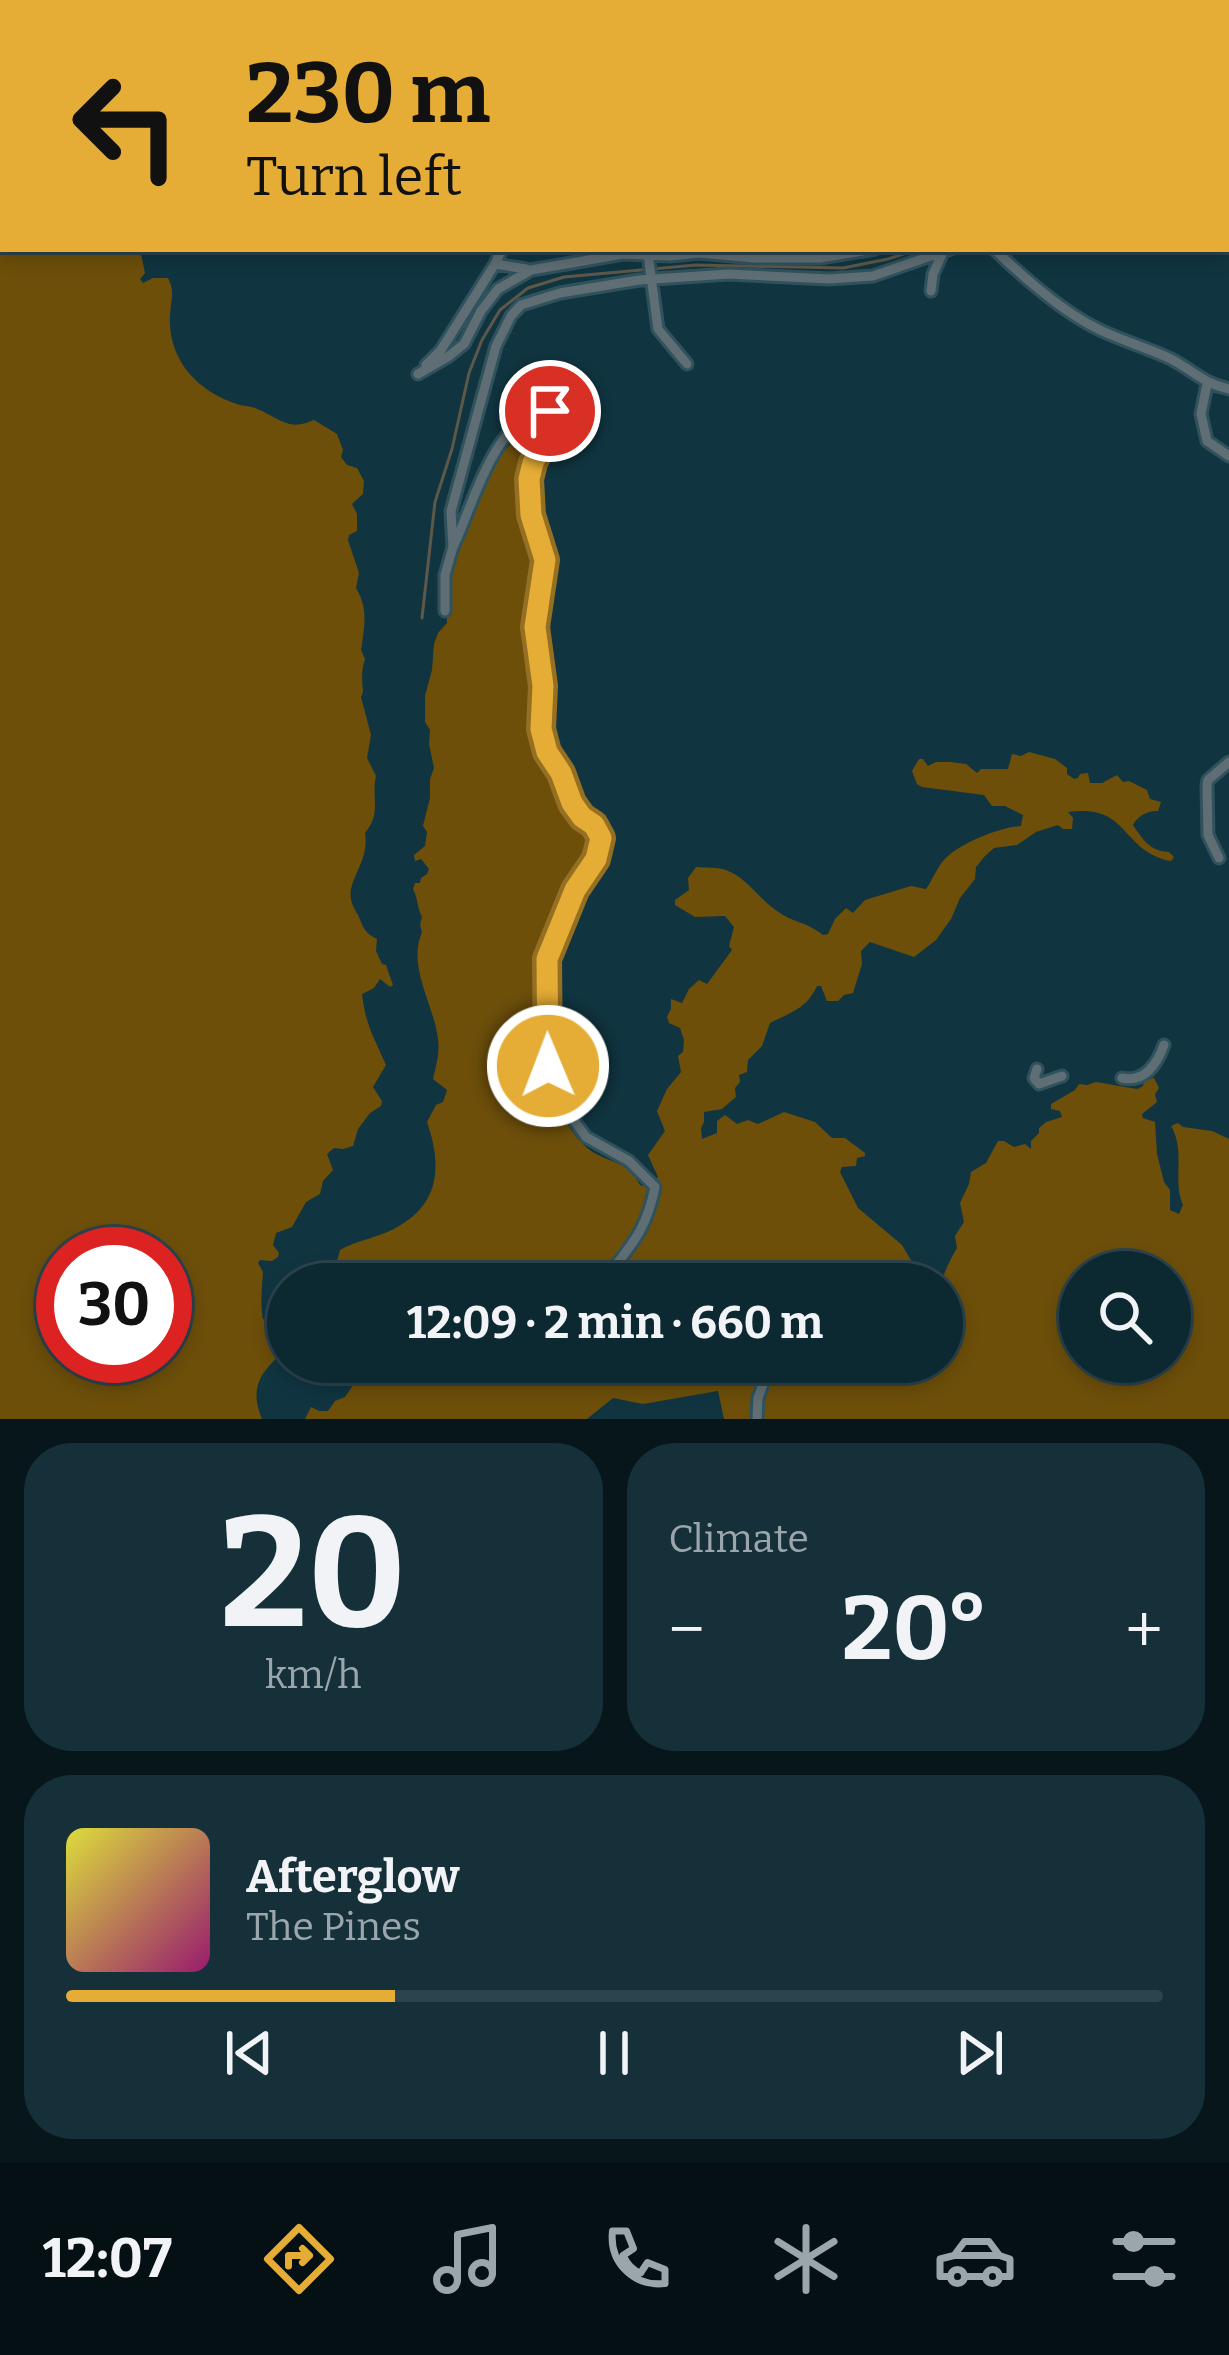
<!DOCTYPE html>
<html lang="en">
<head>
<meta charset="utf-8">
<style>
  :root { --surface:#0c2831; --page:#153039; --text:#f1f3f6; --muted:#9aa6ab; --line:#2c444d; --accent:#e5ad35 }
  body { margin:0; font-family:Bitter,serif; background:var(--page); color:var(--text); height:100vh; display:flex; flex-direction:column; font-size:45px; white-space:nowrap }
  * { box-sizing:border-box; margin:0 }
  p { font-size:39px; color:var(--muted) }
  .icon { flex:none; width:66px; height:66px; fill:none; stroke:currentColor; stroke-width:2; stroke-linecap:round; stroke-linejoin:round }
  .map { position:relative; height:1419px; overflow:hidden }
  .drawer { display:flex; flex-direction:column; gap:24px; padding:24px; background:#07161b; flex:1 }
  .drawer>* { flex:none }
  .top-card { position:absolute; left:0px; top:0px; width:1230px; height:252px; box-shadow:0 6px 18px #0003,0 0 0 3px var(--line); background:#e5ad35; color:#111; overflow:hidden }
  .fabs { position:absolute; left:1059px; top:1251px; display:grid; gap:24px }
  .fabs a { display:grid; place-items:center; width:132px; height:132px; border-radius:50%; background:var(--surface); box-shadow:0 6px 18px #0003,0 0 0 3px var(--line); font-size:60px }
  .speed { position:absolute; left:36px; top:1227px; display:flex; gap:24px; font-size:60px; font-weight:700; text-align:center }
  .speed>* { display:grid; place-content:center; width:156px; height:156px; border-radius:50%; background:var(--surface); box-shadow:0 6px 18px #0003,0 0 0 3px var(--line); line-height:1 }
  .speed .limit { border:18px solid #d22; background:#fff; color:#111 }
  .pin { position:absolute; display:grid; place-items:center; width:102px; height:102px; color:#fff; margin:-51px; border:6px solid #fff; border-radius:50%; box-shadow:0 3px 12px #0007 }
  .me { position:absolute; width:132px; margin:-66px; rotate:359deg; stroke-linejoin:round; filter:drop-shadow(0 0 9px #0008) }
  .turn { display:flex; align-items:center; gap:42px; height:252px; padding:0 48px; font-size:54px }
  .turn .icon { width:156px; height:156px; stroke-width:2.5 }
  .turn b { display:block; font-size:84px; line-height:102px }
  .big { font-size:90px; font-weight:700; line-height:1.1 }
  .drawer .tile { flex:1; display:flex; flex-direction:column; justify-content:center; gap:18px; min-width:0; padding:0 42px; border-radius:48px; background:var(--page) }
  .drawer .dial { align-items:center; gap:0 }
  .dial b { font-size:156px; line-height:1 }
  .song { display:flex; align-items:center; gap:36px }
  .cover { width:144px; height:144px; border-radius:18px; background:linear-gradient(135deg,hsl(60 70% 55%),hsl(320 70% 35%)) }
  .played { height:12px; border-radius:6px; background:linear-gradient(90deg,var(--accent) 30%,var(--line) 30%) }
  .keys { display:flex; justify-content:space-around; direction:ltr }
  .heat { display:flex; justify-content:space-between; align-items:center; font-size:66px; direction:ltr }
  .drawer .tiles { flex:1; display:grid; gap:24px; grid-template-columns:1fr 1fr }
  .tile:last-child { grid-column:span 2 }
  .trip { position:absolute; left:267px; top:1263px; width:696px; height:120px; border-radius:60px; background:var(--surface); box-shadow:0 6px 18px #0003,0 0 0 3px var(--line); font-weight:700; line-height:120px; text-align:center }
  .tabs { display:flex; height:192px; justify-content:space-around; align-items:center; background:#051014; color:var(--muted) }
  .tabs .icon { width:84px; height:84px }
  .tabs .active { color:var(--accent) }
  .tabs b { font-size:54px; color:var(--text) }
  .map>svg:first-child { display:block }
</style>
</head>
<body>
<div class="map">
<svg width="1229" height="1419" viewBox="0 0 1229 1419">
  <rect width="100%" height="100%" fill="#103541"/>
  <path fill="#6d4f0a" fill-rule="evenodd" d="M0,202L3,205V249H152L147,254H141L145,273L140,279L143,283L153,278H168C175,291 171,300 170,314C167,359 197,391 237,404C243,406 249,406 255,408C280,418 288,432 314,420L337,434L343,450L341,457L347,465L357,468L364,481L363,494L352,504L357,514V531L349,535L348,540L359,573L356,588C369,609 364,628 361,650L365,659C361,671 362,679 363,692L361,697L371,735L367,758L376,776C371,799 382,812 365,833C370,861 347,880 351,899C352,906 356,911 359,917C363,928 366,934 377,939L376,951L382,964L386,965L393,985L390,987L380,979L374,988L362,994C366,1027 374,1037 386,1065L373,1087L382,1101L381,1106L370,1113L358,1129L353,1146L343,1149L334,1148L327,1154L333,1170L323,1181L320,1194L306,1202L292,1227L276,1233L273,1245L279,1253L278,1257L272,1261L260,1260L258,1263L263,1272C262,1287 260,1305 263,1319L278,1330L280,1355C258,1375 250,1390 262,1419H0ZM165,1254V1356H63V1254Z
    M538,423L541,427C529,437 533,440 530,454C529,464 524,474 523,485C523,500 528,512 523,526L537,555L538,569L531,624L522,641L523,649L531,661L533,668L531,684L536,692V720L529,726L528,738L540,745L543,764L558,777C558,806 573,819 595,834L597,846L591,861L575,877L565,914L542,951L540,1005L545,1021L541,1026C548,1038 538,1053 538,1064C541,1070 541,1077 543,1083C544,1085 547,1087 549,1090C560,1109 569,1132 586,1147C606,1164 626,1158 640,1185L650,1188L658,1177L648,1155L665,1131L657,1111L667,1089L681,1072L678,1056L683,1052L684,1040L680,1028L669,1023L667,1017L671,1009V999L682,1003L689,989L699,980L707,984L732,950L729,946L734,927L725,916L695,917L675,905V900L689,890L688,878L696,867C704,868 718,867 726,870C748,878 761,902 780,913C797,924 805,921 823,935L828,934L835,919L846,908L853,913L865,900L911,886L926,889C934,878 938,864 948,856C964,842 1000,827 1021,826L1023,815L1005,806H992L984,795L922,787L917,784L912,771L919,759H923L928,766L936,762H950L966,764L977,773L981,769H1008L1012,754L1021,756L1029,752L1055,759L1067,768V774L1074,779L1078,778L1080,774L1088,773L1090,783H1102L1117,775L1123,782L1129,781L1147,790L1150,799L1161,802L1158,811C1149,810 1137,816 1133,825C1142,838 1150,852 1169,852L1174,857L1171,861C1120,851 1130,803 1068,812L1073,818L1072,829H1063L1058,825L1036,832L1017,845L994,848L985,856L976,867L975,879L960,898L951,919L936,940L914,957L870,942L861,951L862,964L853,993L844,995L838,1001H827L821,986H817C807,1008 792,1012 770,1023L762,1046L748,1060L747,1072L739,1075L740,1082L735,1088L736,1097L722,1109L704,1112V1122L701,1128L702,1139L717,1133V1121L725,1115L737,1124L748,1120L758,1124L784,1112L815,1122L832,1138H845L865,1153V1156L857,1158L856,1166L842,1167L840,1172L858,1208L902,1245L922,1279V1284H318L335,1269L340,1250C356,1241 370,1239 385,1233C436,1211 445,1174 427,1122L436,1105L443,1102L447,1090L433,1079C436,1066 440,1053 438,1039C434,1004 407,967 422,932L420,925L422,917C417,907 418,898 413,889L415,883H420L421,878L427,874L429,869L421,859L415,861L414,855L425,846L427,832L423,826L430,798V779L434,768L429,744L430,730L425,722V696L432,670L434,644L438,633L447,623L445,578L453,555L464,541L465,522L492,466L527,424Z
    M1154,1078L1159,1088L1155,1094L1157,1102L1142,1114L1143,1118L1155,1122L1157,1154L1164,1182L1170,1190V1210L1179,1214L1183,1205C1172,1180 1186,1151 1171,1126L1178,1123L1183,1127L1212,1131L1229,1139V1419H724L718,1391L643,1404L613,1398L587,1419H305L311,1407L319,1411H328L335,1401L345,1397L355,1382L348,1362H942V1284H940C945,1272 950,1259 957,1248L955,1236L964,1222L960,1203L969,1184L971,1172L986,1163L998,1141H1004L1014,1147L1025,1144L1031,1149V1141L1039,1133V1128L1046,1122L1062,1117L1060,1111L1051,1109V1104L1075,1090L1079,1084L1087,1085L1096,1082L1137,1089L1143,1086L1144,1080ZM1080,1272H1170V1362H1080Z"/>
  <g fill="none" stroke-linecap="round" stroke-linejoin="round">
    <path stroke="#5d5849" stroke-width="3" d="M1212,3L1213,0
      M422,618L435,502L452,449L469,373L482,340L500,310L528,288L564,277L696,265L843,268L888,259L919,249"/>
    <defs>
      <path id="minor" d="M296,0L298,3
        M399,0L403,3
        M610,0L612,3
        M850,0L856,3
        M1178,0L1179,3
        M380,3L388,0
        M480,3L481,0
        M602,3L604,0
        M659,3L661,0
        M838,3L839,0
        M887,3L891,0
        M0,22L3,24
        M1227,53L1229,55
        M994,249C1023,277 1064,313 1100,330C1123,341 1148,348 1171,359C1194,371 1202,383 1229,389
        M648,254L658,329L687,364
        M495,264L526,269
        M931,291L933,274L943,252
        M426,365L441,350L495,264L502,249
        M418,374L449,356L464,344L481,311L498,289L531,270L623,254L670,256L699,253L755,258H820L875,249
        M1207,384L1201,414L1207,441L1229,456
        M453,547C472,510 499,398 557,414L533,463L529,479L531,515L545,560L535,627L543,686L541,729L546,752L561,773L572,803L582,817L594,825L601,838V847L591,868L575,890L547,960L549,1075L556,1095L586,1137L629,1161L655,1187C645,1236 628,1247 602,1284
        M445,611V575L453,547L451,511L496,346L511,316L521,305L560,293L639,280L729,274L829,279L873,276L951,249
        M1219,858L1208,835L1207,785L1208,780L1229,762
        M1037,1069L1034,1078L1039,1084L1062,1076
        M1122,1078C1145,1083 1157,1064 1164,1045
        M757,1419L758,1398L771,1362"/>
    </defs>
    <use href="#minor" stroke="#30525d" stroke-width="15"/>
    <use href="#minor" stroke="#5f6e74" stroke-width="9"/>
  </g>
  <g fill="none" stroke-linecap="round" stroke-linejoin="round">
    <defs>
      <path id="route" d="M548,1066L547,959L575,890L596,859L601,838L594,825L582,817L572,803L561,773L547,752L541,729L543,686L535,627L545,560L531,515L529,479L533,463L557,414L550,411"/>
    </defs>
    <use href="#route" stroke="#957022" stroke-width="30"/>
    <use href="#route" stroke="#e5ad35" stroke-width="21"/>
  </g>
</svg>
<div class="fabs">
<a><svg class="icon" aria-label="search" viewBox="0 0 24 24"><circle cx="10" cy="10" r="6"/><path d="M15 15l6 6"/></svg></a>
</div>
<div class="speed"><div class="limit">30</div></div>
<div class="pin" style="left:550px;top:411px;background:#d93025"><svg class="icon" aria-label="arrive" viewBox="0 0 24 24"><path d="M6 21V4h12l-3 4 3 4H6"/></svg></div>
<svg class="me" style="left:548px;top:1066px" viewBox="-20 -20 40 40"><circle r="17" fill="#e5ad35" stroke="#fff" stroke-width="3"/><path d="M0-11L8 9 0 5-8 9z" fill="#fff"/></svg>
<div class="trip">12:09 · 2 min · 660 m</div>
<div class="top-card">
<div class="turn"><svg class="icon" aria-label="left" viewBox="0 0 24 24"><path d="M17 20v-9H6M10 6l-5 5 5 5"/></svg><div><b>230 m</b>Turn left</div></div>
</div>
</div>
<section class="drawer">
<div class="tiles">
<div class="tile dial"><b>20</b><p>km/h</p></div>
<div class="tile"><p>Climate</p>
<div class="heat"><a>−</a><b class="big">20°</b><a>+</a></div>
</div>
<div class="tile">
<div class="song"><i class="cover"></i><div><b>Afterglow</b><p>The Pines</p></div></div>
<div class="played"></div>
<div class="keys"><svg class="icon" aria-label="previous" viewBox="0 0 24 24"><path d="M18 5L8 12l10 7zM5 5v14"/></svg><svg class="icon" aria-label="pause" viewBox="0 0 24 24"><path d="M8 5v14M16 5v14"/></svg><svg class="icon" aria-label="next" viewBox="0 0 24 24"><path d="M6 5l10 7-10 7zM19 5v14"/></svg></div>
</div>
</div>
</section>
<nav class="tabs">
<b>12:07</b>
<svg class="icon active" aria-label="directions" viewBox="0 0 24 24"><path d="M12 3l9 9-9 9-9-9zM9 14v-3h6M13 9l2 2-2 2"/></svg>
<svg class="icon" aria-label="music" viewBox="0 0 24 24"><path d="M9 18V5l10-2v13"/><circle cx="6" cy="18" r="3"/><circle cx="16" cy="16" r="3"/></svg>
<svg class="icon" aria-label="phone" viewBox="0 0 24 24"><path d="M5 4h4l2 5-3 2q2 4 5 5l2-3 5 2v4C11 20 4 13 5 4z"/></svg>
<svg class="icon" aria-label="climate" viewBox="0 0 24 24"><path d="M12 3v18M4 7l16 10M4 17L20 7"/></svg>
<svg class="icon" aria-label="car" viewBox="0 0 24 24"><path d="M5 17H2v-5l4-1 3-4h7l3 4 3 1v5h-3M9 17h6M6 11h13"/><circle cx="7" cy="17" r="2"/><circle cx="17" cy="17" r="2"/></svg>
<svg class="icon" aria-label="filters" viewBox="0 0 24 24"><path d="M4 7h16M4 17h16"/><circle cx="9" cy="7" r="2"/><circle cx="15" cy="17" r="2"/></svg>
</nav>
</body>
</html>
